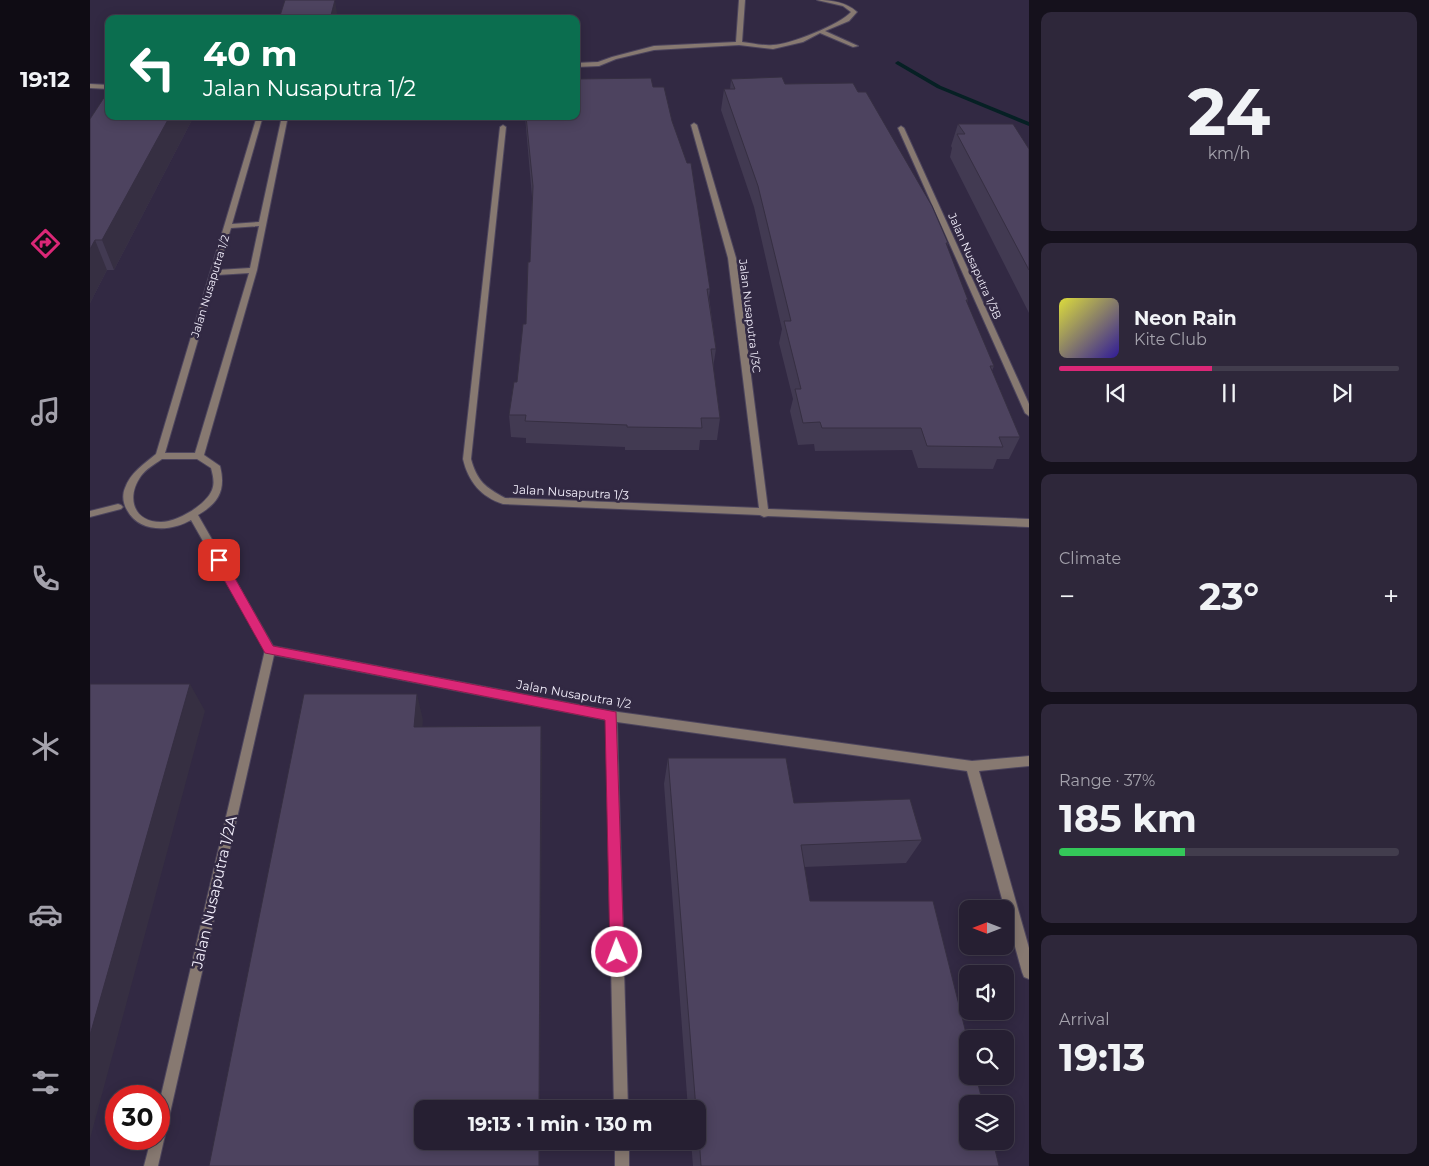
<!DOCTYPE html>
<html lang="en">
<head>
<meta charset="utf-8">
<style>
  :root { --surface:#261f32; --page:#2e273a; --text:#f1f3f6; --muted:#a4a2ac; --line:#423d4d; --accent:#db2777 }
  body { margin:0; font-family:Montserrat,sans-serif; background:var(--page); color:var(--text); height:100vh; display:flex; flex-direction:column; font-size:19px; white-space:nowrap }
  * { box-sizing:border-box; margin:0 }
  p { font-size:16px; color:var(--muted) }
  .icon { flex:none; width:28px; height:28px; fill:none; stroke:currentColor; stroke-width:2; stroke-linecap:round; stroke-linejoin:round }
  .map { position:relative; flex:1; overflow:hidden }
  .drawer { display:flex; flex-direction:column; gap:12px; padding:12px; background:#15111c; width:400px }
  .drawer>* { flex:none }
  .top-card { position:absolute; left:15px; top:15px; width:475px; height:105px; border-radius:10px; box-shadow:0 2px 12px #0003,0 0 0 1px var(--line); background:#0b6e4f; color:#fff; overflow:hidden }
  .needle { width:32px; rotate:270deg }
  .buttons { position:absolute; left:869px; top:900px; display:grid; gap:10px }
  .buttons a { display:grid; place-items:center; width:55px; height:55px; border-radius:10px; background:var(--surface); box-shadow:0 2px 12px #0003,0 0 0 1px var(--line); font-size:25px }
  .speed { position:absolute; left:15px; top:1085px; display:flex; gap:10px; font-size:25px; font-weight:700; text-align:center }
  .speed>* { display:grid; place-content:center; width:65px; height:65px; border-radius:50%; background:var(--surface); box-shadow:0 2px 12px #0003,0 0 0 1px var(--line); line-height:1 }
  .speed .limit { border:8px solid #d22; background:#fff; color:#111 }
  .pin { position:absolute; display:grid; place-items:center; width:42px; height:42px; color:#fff; margin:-21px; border-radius:10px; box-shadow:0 2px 8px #0006 }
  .me { position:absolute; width:55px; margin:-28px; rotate:359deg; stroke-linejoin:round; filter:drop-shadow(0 0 4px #0008) }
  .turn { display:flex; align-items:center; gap:18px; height:105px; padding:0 15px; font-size:22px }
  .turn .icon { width:65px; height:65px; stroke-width:2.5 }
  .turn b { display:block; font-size:35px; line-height:42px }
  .big { font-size:38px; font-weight:700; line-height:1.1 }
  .drawer .card { flex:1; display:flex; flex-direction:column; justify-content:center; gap:8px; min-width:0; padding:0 18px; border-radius:10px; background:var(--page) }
  .drawer .dial { align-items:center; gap:0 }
  .dial b { font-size:65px; line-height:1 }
  .song { display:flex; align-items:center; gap:15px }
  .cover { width:60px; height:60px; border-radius:8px; background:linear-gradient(135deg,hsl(60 70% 55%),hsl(250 70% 35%)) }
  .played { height:5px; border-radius:2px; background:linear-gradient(90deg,var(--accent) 45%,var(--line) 45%) }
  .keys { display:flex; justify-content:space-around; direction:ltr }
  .heat { display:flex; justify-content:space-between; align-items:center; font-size:28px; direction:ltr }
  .charge { height:8px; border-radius:4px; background:linear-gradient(90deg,#34c759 37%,var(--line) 0) }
  .trip { position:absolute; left:324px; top:1100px; width:292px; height:50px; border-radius:10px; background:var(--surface); box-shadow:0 2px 12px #0003,0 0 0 1px var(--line); font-weight:700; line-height:50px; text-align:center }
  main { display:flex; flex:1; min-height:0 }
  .tabs { display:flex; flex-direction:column; width:90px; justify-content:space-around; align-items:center; background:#0f0c14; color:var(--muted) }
  .tabs .icon { width:35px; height:35px }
  .tabs .active { color:var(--accent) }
  .tabs b { font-size:22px; color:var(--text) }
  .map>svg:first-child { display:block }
</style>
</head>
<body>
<main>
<nav class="tabs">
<b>19:12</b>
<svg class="icon active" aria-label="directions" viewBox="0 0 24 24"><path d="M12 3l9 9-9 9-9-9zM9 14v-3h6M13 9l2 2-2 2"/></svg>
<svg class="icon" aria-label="music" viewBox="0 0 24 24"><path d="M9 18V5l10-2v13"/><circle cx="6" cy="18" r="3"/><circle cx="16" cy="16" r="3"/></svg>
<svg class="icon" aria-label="phone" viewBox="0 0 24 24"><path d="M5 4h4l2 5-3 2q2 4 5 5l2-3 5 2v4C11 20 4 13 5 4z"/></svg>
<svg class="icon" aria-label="climate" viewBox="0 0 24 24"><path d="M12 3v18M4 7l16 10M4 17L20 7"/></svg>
<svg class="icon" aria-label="car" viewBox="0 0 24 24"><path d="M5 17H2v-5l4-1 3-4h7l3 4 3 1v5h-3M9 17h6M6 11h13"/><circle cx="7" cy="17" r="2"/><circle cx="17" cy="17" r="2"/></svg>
<svg class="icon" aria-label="filters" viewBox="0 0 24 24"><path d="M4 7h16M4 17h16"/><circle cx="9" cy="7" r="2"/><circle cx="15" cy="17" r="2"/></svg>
</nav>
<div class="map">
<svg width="939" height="1166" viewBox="0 0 939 1166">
  <rect width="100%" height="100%" fill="#322943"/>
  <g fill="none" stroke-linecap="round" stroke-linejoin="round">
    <path fill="#062024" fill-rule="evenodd" d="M808,61L851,86L939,122V126L847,88L806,64L805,63Z"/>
    <defs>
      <path id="service" d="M649,0H655L652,42C662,43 673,46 683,45C699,45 751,24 761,12L753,6L727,0C742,0 756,2 767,12L759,21L735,31L768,46L763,47L730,33L713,42L683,49L649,45L564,50L526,59L509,66L486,67V63L508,62L522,57L564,46L646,42Z"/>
      <path id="minor" d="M0,84L19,85V89L0,88Z
        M167,116H173L142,224L169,222L192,116H198L167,270L114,455L130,466C136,490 129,503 108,515L183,646L521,711L882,761L939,756V766L889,771L939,948V979L934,977L932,972L877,771L527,722L538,1109H524L516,720L184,655L68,1166H54L61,1139H69V1104L175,650L101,520C81,532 49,533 37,510C33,503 32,495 35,488C40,473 54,464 66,454ZM169,226L160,268L128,270L141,228ZM159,273L105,453H75L127,275ZM72,459H107L121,468C123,475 125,483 122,490C116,505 87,522 71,522C43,522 36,497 51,476C56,469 65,464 72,459Z
        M604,123L607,125L646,258L678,509L939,519V527L678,516L674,517L670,515L413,504C391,497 378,481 373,459L410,127L413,125L416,127L381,459C387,481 395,487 415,498L669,508L638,258L601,125Z
        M811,126L814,128L939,404V416L935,413L808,128Z
        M28,504L31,505L33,507L31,509L0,517V511Z
        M525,1141H539V1166H525Z"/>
    </defs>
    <use href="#service" stroke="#4d455d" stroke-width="2"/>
    <use href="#minor" stroke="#4d455d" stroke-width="2"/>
    <use href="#service" fill="#877971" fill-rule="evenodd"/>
    <use href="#minor" fill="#877971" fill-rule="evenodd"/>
  </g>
  <path fill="#423a52" d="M641,79L768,92L858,243L857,247L878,300L877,303L904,366L902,371L930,437L919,459H907L903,469L828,468L822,450L725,451L724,444L708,445L700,411L703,399L689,343L692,329L664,207L631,110L634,89H640Z
    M19,116H104L24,270H17L0,303V119Z
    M435,116H486L620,289L619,297L626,349L623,368L630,418L627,440H610L609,450H535V447L436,443V438L421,437L419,415L427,382L436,324L440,262L442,197Z
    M868,124L939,149V313L860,157L862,148L861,146Z
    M578,758L704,803L832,840L816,863L714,867L720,901L909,1166H603L601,1141H608V1109H598L574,784Z"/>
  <path fill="#362f42" d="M245,0L247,13L246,19H240Z
    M80,116H104L24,270L12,240Z
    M5,240L17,270L0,303V249Z
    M100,684L115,711L0,1139V1035Z
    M327,694L333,720L330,753L324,727Z
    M451,726L452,752L450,1109H449Z
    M449,1141H450V1166H449Z"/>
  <path fill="#4d435f" stroke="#362f42" d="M195,0H245L240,19H189Z
    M692,77L695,84L763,83L768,92H776L842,206L858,243H856L878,300H876L904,366H900L930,437H909L913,447L837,446L831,428H732L730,422L713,423L705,389H711L694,321H701L668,186L634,89H645L641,79Z
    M561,78L563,87H574L582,121L597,163H601L620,289H617L626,349H621L630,418H611L612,428L537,427V425L435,421L436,415H419L424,382H427L433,324H436L438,262H440L443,186L436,116H486V79Z
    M19,90V116H80L12,240H5L0,249V119Z
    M868,124H923L939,149V270L867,134H875Z
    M0,684H100L0,1035Z
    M214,694H327L324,727L451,726L449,1109H332V1141H449V1166H119Z
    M578,758H696L704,803L820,799L832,840L711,845L720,901H843L878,1041V1076H886L893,1104H878V1141H903L909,1166H611L608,1122V1109H606Z"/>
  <path fill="#db2777" stroke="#8e194d" d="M129,556L133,557L183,646L526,712L534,952L532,957L527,959L522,957L520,952L515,720L175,653L123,560Z"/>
  <g text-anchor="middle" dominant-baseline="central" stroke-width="5" stroke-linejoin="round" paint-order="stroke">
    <g font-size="11" fill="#f5f1fe" stroke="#322943">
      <text transform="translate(885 266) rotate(66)">Jalan Nusaputra 1/3B</text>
      <text transform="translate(120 286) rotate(-73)">Jalan Nusaputra 1/2</text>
      <text transform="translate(660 316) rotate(83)">Jalan Nusaputra 1/3C</text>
    </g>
    <g font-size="12" fill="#f5f1fe" stroke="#322943">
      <text transform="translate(481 492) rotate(3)">Jalan Nusaputra 1/3</text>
      <text transform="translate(484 694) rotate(10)">Jalan Nusaputra 1/2</text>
    </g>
    <g font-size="15" fill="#f5f1fe" stroke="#322943">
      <text transform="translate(124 892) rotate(-77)">Jalan Nusaputra 1/2A</text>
    </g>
  </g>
</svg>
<div class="buttons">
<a><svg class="needle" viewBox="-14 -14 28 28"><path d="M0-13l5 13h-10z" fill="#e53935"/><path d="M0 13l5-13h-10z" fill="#a4a2ac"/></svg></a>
<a><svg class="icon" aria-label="sound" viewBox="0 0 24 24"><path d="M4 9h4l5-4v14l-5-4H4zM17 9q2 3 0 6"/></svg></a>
<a><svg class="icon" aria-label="search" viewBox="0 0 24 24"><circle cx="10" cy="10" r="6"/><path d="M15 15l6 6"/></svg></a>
<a><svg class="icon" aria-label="layers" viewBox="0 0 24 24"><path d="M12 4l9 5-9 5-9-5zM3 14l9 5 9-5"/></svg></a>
</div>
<div class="speed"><div class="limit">30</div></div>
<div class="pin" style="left:129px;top:560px;background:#d93025"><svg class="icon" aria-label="arrive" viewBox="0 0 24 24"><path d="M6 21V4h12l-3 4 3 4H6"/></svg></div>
<svg class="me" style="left:527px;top:952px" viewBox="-20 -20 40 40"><circle r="17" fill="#db2777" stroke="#fff" stroke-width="3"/><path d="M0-11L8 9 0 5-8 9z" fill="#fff"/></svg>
<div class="trip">19:13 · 1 min · 130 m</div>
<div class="top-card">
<div class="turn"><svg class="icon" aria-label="left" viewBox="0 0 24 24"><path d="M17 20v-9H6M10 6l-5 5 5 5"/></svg><div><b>40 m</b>Jalan Nusaputra 1/2</div></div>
</div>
</div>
<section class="drawer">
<div class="card dial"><b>24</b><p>km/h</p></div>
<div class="card">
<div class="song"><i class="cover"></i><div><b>Neon Rain</b><p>Kite Club</p></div></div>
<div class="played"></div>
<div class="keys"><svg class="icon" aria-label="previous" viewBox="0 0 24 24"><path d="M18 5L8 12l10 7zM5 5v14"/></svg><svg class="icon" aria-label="pause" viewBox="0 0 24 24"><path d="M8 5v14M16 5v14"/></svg><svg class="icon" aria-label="next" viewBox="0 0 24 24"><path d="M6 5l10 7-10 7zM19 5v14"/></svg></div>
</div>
<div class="card"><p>Climate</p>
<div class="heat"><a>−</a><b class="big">23°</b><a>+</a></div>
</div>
<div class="card"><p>Range · 37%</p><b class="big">185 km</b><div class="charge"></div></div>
<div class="card"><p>Arrival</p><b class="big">19:13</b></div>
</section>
</main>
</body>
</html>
